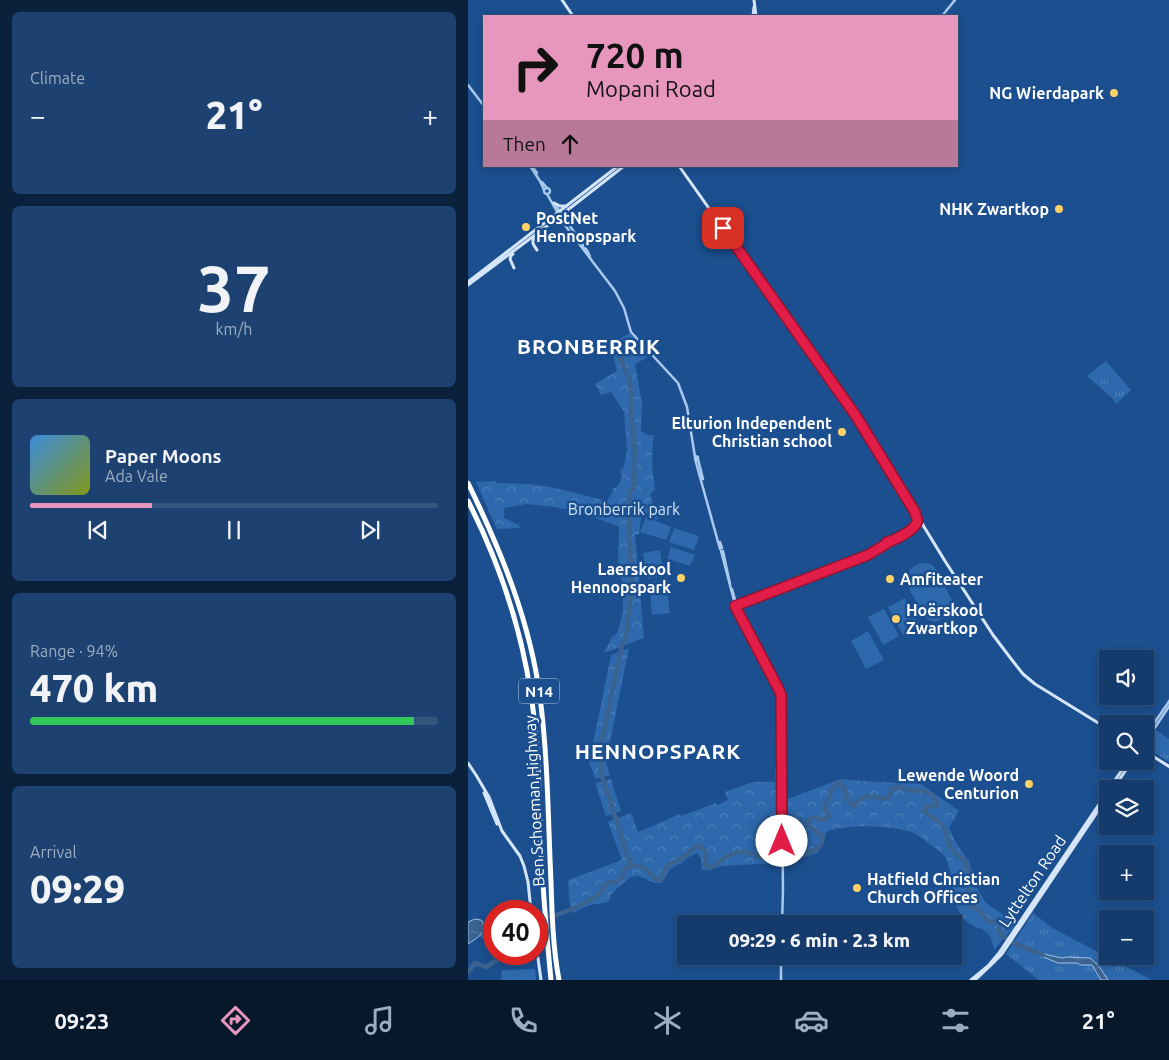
<!DOCTYPE html>
<html lang="en">
<head>
<meta charset="utf-8">
<style>
  :root { --surface:#143b6b; --page:#1d4271; --text:#f1f3f6; --muted:#9dadc1; --line:#33557e; --accent:#e797bd }
  body { margin:0; font-family:Ubuntu,sans-serif; background:var(--page); color:var(--text); height:100vh; display:flex; flex-direction:column; font-size:19px; white-space:nowrap }
  * { box-sizing:border-box; margin:0 }
  p { font-size:16px; color:var(--muted) }
  .icon { flex:none; width:28px; height:28px; fill:none; stroke:currentColor; stroke-width:2; stroke-linecap:round; stroke-linejoin:round }
  .map { position:relative; flex:1; overflow:hidden }
  .sheet { display:flex; flex-direction:column; gap:12px; padding:12px; background:#0b203b; width:468px }
  .sheet>* { flex:none }
  .hud { position:absolute; left:15px; top:15px; width:475px; height:152px; border-radius:0px; box-shadow:0 2px 8px #0003,0 0 0 1px var(--line); background:#e797bd; color:#111; overflow:hidden }
  .tools { position:absolute; left:631px; top:650px; display:grid; gap:10px }
  .tools a { display:grid; place-items:center; width:55px; height:55px; border-radius:0px; background:var(--surface); box-shadow:0 2px 8px #0003,0 0 0 1px var(--line); font-size:25px }
  .speed { position:absolute; left:15px; top:900px; display:flex; gap:10px; font-size:25px; font-weight:700; text-align:center }
  .speed>* { display:grid; place-content:center; width:65px; height:65px; border-radius:50%; background:var(--surface); box-shadow:0 2px 8px #0003,0 0 0 1px var(--line); line-height:1 }
  .speed .limit { border:8px solid #d22; background:#fff; color:#111 }
  .pin { position:absolute; display:grid; place-items:center; width:42px; height:42px; color:#fff; margin:-21px; border-radius:10px; box-shadow:0 2px 8px #0006 }
  .me { position:absolute; width:55px; margin:-28px; rotate:0deg; stroke-linejoin:round; filter:drop-shadow(0 0 4px #0008) }
  .turn { display:flex; align-items:center; gap:18px; height:105px; padding:0 20px; font-size:22px }
  .turn .icon { width:65px; height:65px; stroke-width:2.5 }
  .turn b { display:block; font-size:35px; line-height:42px }
  .then { display:flex; align-items:center; height:48px; padding:0 20px; background:#0003; gap:10px; font-size:19px }
  .big { font-size:38px; font-weight:800; line-height:1.1 }
  .sheet .card { flex:1; display:flex; flex-direction:column; justify-content:center; gap:8px; min-width:0; padding:0 18px; border-radius:8px; background:var(--page) }
  .sheet .dial { align-items:center; gap:0 }
  .dial b { font-size:65px; line-height:1 }
  .song { display:flex; align-items:center; gap:15px }
  .cover { width:60px; height:60px; border-radius:8px; background:linear-gradient(135deg,hsl(210 70% 55%),hsl(70 70% 35%)) }
  .played { height:5px; border-radius:2px; background:linear-gradient(90deg,var(--accent) 30%,var(--line) 30%) }
  .keys { display:flex; justify-content:space-around; direction:ltr }
  .heat { display:flex; justify-content:space-between; align-items:center; font-size:28px; direction:ltr }
  .charge { height:8px; border-radius:4px; background:linear-gradient(90deg,#34c759 94%,var(--line) 0) }
  .trip { position:absolute; left:209px; top:915px; width:285px; height:50px; border-radius:0px; background:var(--surface); box-shadow:0 2px 8px #0003,0 0 0 1px var(--line); font-weight:800; line-height:50px; text-align:center }
  .menu { display:flex; height:80px; justify-content:space-around; align-items:center; background:#08182b; color:var(--muted) }
  .menu .icon { width:35px; height:35px }
  .menu .active { color:var(--accent) }
  .menu b { font-size:22px; color:var(--text) }
  main { display:flex; flex:1; min-height:0 }
  .map>svg:first-child { display:block }
</style>
</head>
<body>
<main>
<section class="sheet">
<div class="card"><p>Climate</p>
<div class="heat"><a>−</a><b class="big">21°</b><a>+</a></div>
</div>
<div class="card dial"><b>37</b><p>km/h</p></div>
<div class="card">
<div class="song"><i class="cover"></i><div><b>Paper Moons</b><p>Ada Vale</p></div></div>
<div class="played"></div>
<div class="keys"><svg class="icon" aria-label="previous" viewBox="0 0 24 24"><path d="M18 5L8 12l10 7zM5 5v14"/></svg><svg class="icon" aria-label="pause" viewBox="0 0 24 24"><path d="M8 5v14M16 5v14"/></svg><svg class="icon" aria-label="next" viewBox="0 0 24 24"><path d="M6 5l10 7-10 7zM19 5v14"/></svg></div>
</div>
<div class="card"><p>Range · 94%</p><b class="big">470 km</b><div class="charge"></div></div>
<div class="card"><p>Arrival</p><b class="big">09:29</b></div>
</section>
<div class="map">
<svg width="702" height="980" viewBox="0 0 702 980">
  <defs>
    <pattern id="grass-tufts" width="24" height="20" patternUnits="userSpaceOnUse" patternTransform="scale(1.25)"><rect width="24" height="20" fill="#2e69ad"/><path d="M3 7l-1-3M5 7V3M7 7l1-3M15 17l-1-3M17 17v-4M19 17l1-3" fill="none" stroke="#4d80b9"/></pattern>
    <pattern id="park-crowns" width="20" height="18" patternUnits="userSpaceOnUse" patternTransform="scale(1.25)"><rect width="20" height="18" fill="#2e69ad"/><path d="M2 6a3 3 0 1 1 6 0M12 15a3 3 0 1 1 6 0" fill="none" stroke="#4d80b9"/></pattern>
    <pattern id="water-ripples" width="26" height="14" patternUnits="userSpaceOnUse" patternTransform="scale(1.25)"><rect width="26" height="14" fill="#3c6290"/><path d="M2 4q2-2 4 0t4 0M15 11q2-2 4 0t4 0" fill="none" stroke="#597aa1"/></pattern>
  </defs>
  <rect width="100%" height="100%" fill="#1b4f8f"/>
  <path fill="url(#grass-tufts)" d="M638,361L663,390L648,404L644,398L619,376Z
    M688,730L701,739V762L678,747Z
    M565,913L586,929L684,980H571L538,954Z"/>
  <path fill="url(#park-crowns)" d="M162,333L182,356L167,364L174,404L173,430L178,435H186C183,455 184,470 187,490L182,494L190,520L174,512L171,534L167,535L176,638L136,653L145,635L147,636L150,631L155,611V587L150,565L151,527L115,513L86,507L59,504L36,508V518L51,525L52,528L29,529L8,482L28,481L29,483L61,484L83,487L139,501L145,491L144,489L150,486L154,478L152,471L156,467L159,450L156,412L143,392L133,395L127,384L149,371L142,344Z
    M161,648L138,762L142,775L128,779L121,763L143,655Z
    M307,767L311,769L312,772V863L254,866L242,870H234L233,859L229,853L219,858L214,863L203,868L194,883H187L171,876L162,877L143,894L142,900L140,902L122,905L104,913L101,898L100,880L154,860L140,822L163,813L170,832L212,814L213,816L248,803L249,805L260,800L257,792L285,782H307Z
    M143,779L153,811L138,816L127,783Z
    M373,779L394,781L453,784L491,811L481,828L488,843L501,861L509,888L517,902L548,924L526,950C523,922 504,932 494,916C482,899 486,882 480,864C478,855 470,850 463,845C457,841 450,834 443,832C420,825 383,824 359,831L350,853L318,862L320,799Z"/>
  <path fill="#2e69ad" d="M178,517L203,527L198,540L172,532Z
    M206,528L231,536L226,550L201,542Z
    M203,547L227,555L222,566L199,559Z
    M192,550L196,575L179,579L175,553Z
    M457,563L463,564L467,568L487,606C479,616 467,630 456,615C453,611 451,606 448,601C445,596 441,590 440,584C436,572 446,563 457,563Z
    M198,581L202,613L184,615L181,583Z
    M437,598L452,626L435,635L420,607Z
    M416,609L431,636L415,645L400,617Z
    M400,631L416,660L398,669L383,641Z
    M67,969L68,980H33L34,970Z"/>
  <path fill="url(#water-ripples)" stroke="#9cc4f0" d="M7,919L13,920L15,922C17,935 10,937 0,944V922Z
    M571,952L580,955L594,958L599,957L622,958L630,965L640,980H633L624,965H613L609,963H590L571,955L570,953Z"/>
  <g fill="none" stroke-linecap="round" stroke-linejoin="round">
    <path stroke="#9cc4f0" stroke-width="1" d="M13,935C20,942 15,950 26,954
      M28,954L34,957"/>
    <path stroke="#3c6290" stroke-width="4.5" d="M148,349L161,378L163,390V414L167,452L166,488L162,492L160,507L164,583L158,638L154,645L132,751L133,773L163,866
      M154,360L156,344
      M69,922C87,915 118,906 132,893C134,890 136,886 139,883C152,882 154,881 157,868C175,860 177,872 190,880L193,879L200,865L207,862L214,857L219,855L223,849L231,846C238,849 240,856 237,864L239,866L244,867C253,861 263,851 275,852C283,853 290,858 298,858C308,859 341,855 348,849C353,846 355,841 355,836L340,825V821C345,815 349,819 356,820L361,817L359,812L356,808L365,787L368,784L372,783C380,790 375,799 386,806C389,803 391,798 396,797C405,794 413,802 422,796L423,790C433,784 434,788 443,791C454,789 466,792 470,804L468,806H459L456,811C461,817 470,819 475,826C480,833 479,841 483,848C486,854 493,856 497,861C500,870 502,879 501,889C500,893 497,900 501,904C504,908 511,908 514,913C517,918 518,921 525,922L529,920L534,923L530,931C537,942 563,950 575,955
      M0,972L7,963L18,967L34,957L37,954"/>
    <path stroke="#a9c9ee" stroke-width="2.5" d="M474,16L487,0
      M0,85L16,106
      M62,166L72,181L76,190
      M64,166L69,173
      M74,182L79,188
      M76 191a3 3 0 1 1 6 0a3 3 0 1 1-6 0Z
      M79,194L96,224L147,291L156,308L163,332L210,383L219,407L227,457
      M86,203L120,252L122,257
      M227,456L230,457L229,460L227,459Z
      M227,459L252,549
      M230,459L235,479
      M443,531L455,525
      M252,542L254,548
      M419,542L423,544L421,547L418,545V543Z
      M421,542L453,523
      M423,544L432,538
      M253,551L268,608L310,688L313,695L315,890L314,924
      M255,551L262,584
      M378,564L375,565L376,567H378V564L400,555L418,544
      M379,566L402,556L419,547
      M264,589L268,603
      M267,606L375,565
      M678,735L702,700
      M678,741L702,705
      M313,980V956"/>
    <path stroke="#d6e6fa" stroke-width="3" d="M94,0L105,16
      M286,0L288,16
      M285,16L286,7
      M211,166L388,416L477,561L525,635L544,660L555,674L567,684L640,729
      M86,203L92,206H99
      M68,237C62,241 66,246 69,250
      M45,254L43,256L42,259L46,268
      M0,282L150,166
      M0,285L83,223L156,166
      M443,529L449,523V518
      M678,752L702,767
      M0,763L8,775L21,797L34,831L52,856L56,866L60,882L63,911
      M641,789L660,761
      M645,789L664,761
      M16,793L29,824
      M69,934L73,928
      M69,951L73,980
      M503,980L520,966L531,953L640,791
      M507,980L522,966L534,954L640,796"/>
    <path stroke="#fff" stroke-width="5" d="M0,483C33,551 62,621 72,697C80,758 80,820 83,882C84,915 85,948 91,980
      M0,501C31,562 53,627 63,695C70,739 71,784 72,828C74,879 78,929 83,980"/>
  </g>
  <g fill="none" stroke-linecap="round" stroke-linejoin="round">
    <defs>
      <path id="route" d="M255,228L388,416L447,512C448,516 451,521 448,524C445,531 425,541 419,542L418,544L400,555L267,606L310,688L313,695L314,841"/>
    </defs>
    <use href="#route" stroke="#92132f" stroke-width="12"/>
    <use href="#route" stroke="#e11d48" stroke-width="9"/>
  </g>
  <g fill="#ffd166" stroke="#1b4f8f" stroke-width="2">
    <circle cx="646" cy="93" r="5"/>
    <circle cx="591" cy="209" r="5"/>
    <circle cx="58" cy="227" r="5"/>
    <circle cx="374" cy="432" r="5"/>
    <circle cx="213" cy="578" r="5"/>
    <circle cx="422" cy="579" r="5"/>
    <circle cx="428" cy="619" r="5"/>
    <circle cx="561" cy="784" r="5"/>
    <circle cx="389" cy="888" r="5"/>
  </g>
  <g text-anchor="middle" dominant-baseline="central" stroke-width="5" stroke-linejoin="round" paint-order="stroke">
    <rect fill="#1b4f8f" stroke="#bbcadd" stroke-width="1" x="51" y="678.5" width="40" height="25" rx="4"/>
    <g font-size="15" font-weight="bold" fill="#fff">
      <text x="71" y="691">N14</text>
    </g>
    <g font-size="16" font-weight="bold" fill="#fff" stroke="#1b4f8f" text-anchor="end">
      <text x="636" y="93">NG Wierdapark</text>
      <text x="581" y="209">NHK Zwartkop</text>
      <text x="68" y="218" text-anchor="start">PostNet<tspan x="68" dy="18">Hennopspark</tspan></text>
      <text x="364" y="423">Elturion Independent<tspan x="364" dy="18">Christian school</tspan></text>
      <text x="203" y="569">Laerskool<tspan x="203" dy="18">Hennopspark</tspan></text>
      <text x="432" y="579" text-anchor="start">Amfiteater</text>
      <text x="438" y="610" text-anchor="start">Hoërskool<tspan x="438" dy="18">Zwartkop</tspan></text>
      <text x="551" y="775">Lewende Woord<tspan x="551" dy="18">Centurion</tspan></text>
      <text x="399" y="879" text-anchor="start">Hatfield Christian<tspan x="399" dy="18">Church Offices</tspan></text>
    </g>
    <g font-size="16" fill="#cfe3fa" stroke="#1b4f8f">
      <text x="156" y="509">Bronberrik park</text>
    </g>
    <g font-size="16" fill="#fff" stroke="#1b4f8f">
      <text transform="translate(66 801) rotate(-93)">Ben Schoeman Highway</text>
      <text transform="translate(564 881) rotate(-56)">Lyttelton Road</text>
    </g>
    <g font-size="21" font-weight="bold" letter-spacing="1" fill="#fff" stroke="#1b4f8f">
      <text x="121" y="346">BRONBERRIK</text>
      <text x="190" y="751">HENNOPSPARK</text>
    </g>
  </g>
</svg>
<div class="tools">
<a><svg class="icon" aria-label="sound" viewBox="0 0 24 24"><path d="M4 9h4l5-4v14l-5-4H4zM17 9q2 3 0 6"/></svg></a>
<a><svg class="icon" aria-label="search" viewBox="0 0 24 24"><circle cx="10" cy="10" r="6"/><path d="M15 15l6 6"/></svg></a>
<a><svg class="icon" aria-label="layers" viewBox="0 0 24 24"><path d="M12 4l9 5-9 5-9-5zM3 14l9 5 9-5"/></svg></a>
<a>+</a>
<a>−</a>
</div>
<div class="speed"><div class="limit">40</div></div>
<div class="pin" style="left:255px;top:228px;background:#d93025"><svg class="icon" aria-label="arrive" viewBox="0 0 24 24"><path d="M6 21V4h12l-3 4 3 4H6"/></svg></div>
<svg class="me" style="left:314px;top:841px" viewBox="-20 -20 40 40"><circle r="19" fill="#fff"/><path d="M0-13L10 11 0 6-10 11z" fill="#e11d48"/></svg>
<div class="trip">09:29 · 6 min · 2.3 km</div>
<div class="hud">
<div class="turn"><svg class="icon" aria-label="right" viewBox="0 0 24 24"><path d="M7 20v-9h11M14 6l5 5-5 5"/></svg><div><b>720 m</b>Mopani Road</div></div>
<div class="then">Then<svg class="icon" aria-label="ahead" viewBox="0 0 24 24"><path d="M12 20V5M6 11l6-6 6 6"/></svg></div>
</div>
</div>
</main>
<nav class="menu">
<b>09:23</b>
<svg class="icon active" aria-label="directions" viewBox="0 0 24 24"><path d="M12 3l9 9-9 9-9-9zM9 14v-3h6M13 9l2 2-2 2"/></svg>
<svg class="icon" aria-label="music" viewBox="0 0 24 24"><path d="M9 18V5l10-2v13"/><circle cx="6" cy="18" r="3"/><circle cx="16" cy="16" r="3"/></svg>
<svg class="icon" aria-label="phone" viewBox="0 0 24 24"><path d="M5 4h4l2 5-3 2q2 4 5 5l2-3 5 2v4C11 20 4 13 5 4z"/></svg>
<svg class="icon" aria-label="climate" viewBox="0 0 24 24"><path d="M12 3v18M4 7l16 10M4 17L20 7"/></svg>
<svg class="icon" aria-label="car" viewBox="0 0 24 24"><path d="M5 17H2v-5l4-1 3-4h7l3 4 3 1v5h-3M9 17h6M6 11h13"/><circle cx="7" cy="17" r="2"/><circle cx="17" cy="17" r="2"/></svg>
<svg class="icon" aria-label="filters" viewBox="0 0 24 24"><path d="M4 7h16M4 17h16"/><circle cx="9" cy="7" r="2"/><circle cx="15" cy="17" r="2"/></svg>
<b>21°</b>
</nav>
</body>
</html>
